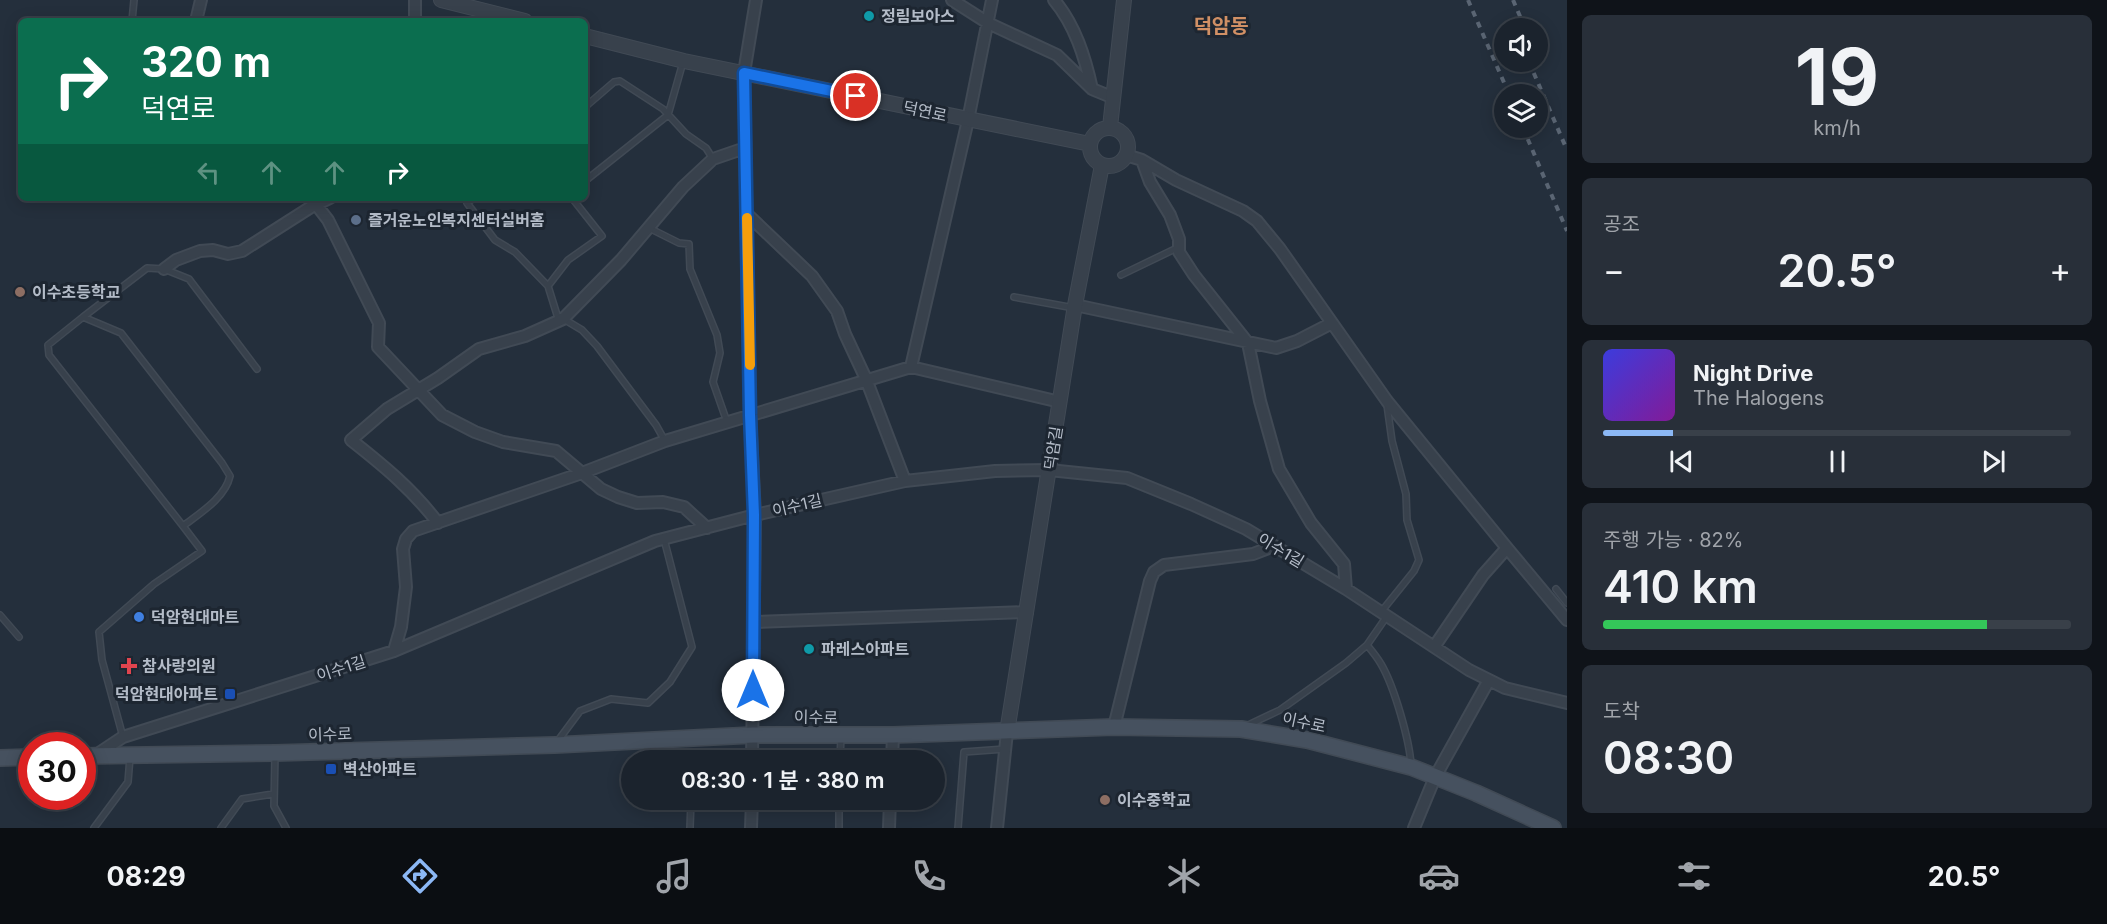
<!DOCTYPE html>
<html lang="ko">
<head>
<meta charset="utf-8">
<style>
  :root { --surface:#1b232d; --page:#282f39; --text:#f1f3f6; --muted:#a0a4aa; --line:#394049; --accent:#8cb8f5 }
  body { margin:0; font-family:Inter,"Noto Sans KR",sans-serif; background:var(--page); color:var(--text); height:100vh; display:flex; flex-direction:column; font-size:22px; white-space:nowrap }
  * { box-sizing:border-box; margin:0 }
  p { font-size:20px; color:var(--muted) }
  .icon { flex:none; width:33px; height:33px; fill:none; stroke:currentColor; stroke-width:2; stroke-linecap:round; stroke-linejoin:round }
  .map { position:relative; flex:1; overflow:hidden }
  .sheet { display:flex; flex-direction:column; gap:15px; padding:15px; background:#0f1319; width:540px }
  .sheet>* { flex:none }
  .banner { position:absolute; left:18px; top:18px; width:570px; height:183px; border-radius:9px; box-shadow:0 3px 15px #0003,0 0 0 2px var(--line); background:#0b6e4f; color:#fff; overflow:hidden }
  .tools { position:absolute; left:1494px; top:18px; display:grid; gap:12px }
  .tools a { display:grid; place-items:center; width:54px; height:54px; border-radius:50%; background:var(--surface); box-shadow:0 3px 15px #0003,0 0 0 2px var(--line); font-size:30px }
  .speed { position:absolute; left:18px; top:732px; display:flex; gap:12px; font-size:30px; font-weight:700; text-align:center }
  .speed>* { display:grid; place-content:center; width:78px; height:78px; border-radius:50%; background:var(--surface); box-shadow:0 3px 15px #0003,0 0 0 2px var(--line); line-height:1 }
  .speed .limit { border:9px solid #d22; background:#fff; color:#111 }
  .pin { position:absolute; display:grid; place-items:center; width:51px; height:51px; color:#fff; margin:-26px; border:3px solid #fff; border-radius:50%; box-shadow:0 2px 6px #0007 }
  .me { position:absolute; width:66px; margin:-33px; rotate:0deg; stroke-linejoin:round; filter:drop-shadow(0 0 4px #0008) }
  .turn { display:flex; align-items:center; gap:21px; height:126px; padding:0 24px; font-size:27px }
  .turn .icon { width:78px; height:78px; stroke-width:2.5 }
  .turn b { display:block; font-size:42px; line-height:51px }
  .lanes { display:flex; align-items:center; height:57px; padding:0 24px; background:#0003; justify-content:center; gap:30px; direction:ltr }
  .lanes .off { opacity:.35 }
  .big { font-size:45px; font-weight:600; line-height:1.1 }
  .sheet .tile { flex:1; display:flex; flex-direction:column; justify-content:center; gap:9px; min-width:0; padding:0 21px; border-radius:9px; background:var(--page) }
  .sheet .dial { align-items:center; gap:0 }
  .dial b { font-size:78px; line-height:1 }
  .song { display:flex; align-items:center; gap:18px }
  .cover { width:72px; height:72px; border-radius:9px; background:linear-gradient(135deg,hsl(240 70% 55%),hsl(290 70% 35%)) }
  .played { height:6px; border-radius:3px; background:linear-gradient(90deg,var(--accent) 15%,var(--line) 15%) }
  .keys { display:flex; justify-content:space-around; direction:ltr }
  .heat { display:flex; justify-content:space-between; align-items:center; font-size:33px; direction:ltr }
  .charge { height:9px; border-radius:4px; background:linear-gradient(90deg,#34c759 82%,var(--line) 0) }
  .trip { position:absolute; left:621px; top:750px; width:324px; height:60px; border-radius:30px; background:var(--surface); box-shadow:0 3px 15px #0003,0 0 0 2px var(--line); font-weight:600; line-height:60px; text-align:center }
  .menu { display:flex; height:96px; justify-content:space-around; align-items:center; background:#0b0e12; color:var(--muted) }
  .menu .icon { width:42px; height:42px }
  .menu .on { color:var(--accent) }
  .menu b { font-size:27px; color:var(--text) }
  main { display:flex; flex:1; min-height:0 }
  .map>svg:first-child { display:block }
</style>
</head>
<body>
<main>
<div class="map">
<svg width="1567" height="828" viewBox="0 0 1567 828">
  <rect width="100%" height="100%" fill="#242f3c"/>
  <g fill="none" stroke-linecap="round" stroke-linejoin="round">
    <defs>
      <path id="service" d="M132,21L134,0
        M585,107L614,82L620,81L663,109L686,134L706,148L713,159
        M585,181L668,115L683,62
        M474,198L467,203L495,240L515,252L548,286L557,315L582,330L597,346L656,425L665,441
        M649,228L679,243L689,244L690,269L717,335L720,353L713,382L727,422
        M1121,275L1179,247
        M548,286L568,260L602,236L572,198
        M1014,297L1074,308
        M83,317L147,268L164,269L189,279L257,369
        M1556,589L1567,603
        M1381,612L1414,571L1419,560L1407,520L1406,494L1392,441L1387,405
        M0,615L19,637
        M1367,645C1372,651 1377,657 1381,664C1394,686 1410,741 1411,766
        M1246,726L1280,710L1346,663L1367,645L1387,616
        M123,737L102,660L99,632L154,584L202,551L183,526L49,355L48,345L83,317L121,333L222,463L230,476C225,498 200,513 183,526
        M557,742L580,711L611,699L648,703L670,682L692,647L664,539
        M275,755L274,806L286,828
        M840,760L841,736
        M670,800H704
        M94,828L128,782L130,757
        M221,828L242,799L273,794
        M690,828L691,800
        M839,828V800
        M958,828L964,752L1005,749"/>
      <path id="minor" d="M952,0L988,23L1057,55L1092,89
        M1054,0C1075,25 1085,57 1092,89L1114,98
        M196,21L201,0
        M415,21V0
        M1126,155L1142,160L1150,182L1170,215L1179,239V252L1194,275L1248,343L1260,401L1279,469L1311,523L1344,564L1346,589
        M1142,160L1176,180L1243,211L1257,221L1280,249L1387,401L1507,548
        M311,198L328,220L379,323L378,347L442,415L475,432L503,442L556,451L601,489L618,497L637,503L663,502L684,507L707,528
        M747,214L812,276L837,311L845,334L866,379L905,481
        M164,269L176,260L200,251L213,250L228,254L242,251L311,207L330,198
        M1075,305L1276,348L1297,341L1332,323
        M911,367L968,120L992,0
        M438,523C412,489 384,466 351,440L387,409L438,378L479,349L525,336L563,319L621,260L683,187L713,159L745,148
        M754,622L1027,612
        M1434,647L1483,575L1507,548L1567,620
        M394,651L401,627L406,587L403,549L406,539L413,531L582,473L665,441L911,367L1060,402
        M1114,727L1150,581L1154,572L1164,565L1253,554L1274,546
        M96,755L123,737L394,651L655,541L755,515L905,481L995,471L1049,470L1127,478L1191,504L1246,529L1346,589L1469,670L1505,688L1567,703
        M752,760L755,515L750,415L744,73L756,0
        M892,760L893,735
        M751,828L752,800
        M889,828L890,800
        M997,828L1007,732
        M1414,828L1435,777L1489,680"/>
      <path id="tertiary" d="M441,0L525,21
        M585,36L684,61L1090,144
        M1110,127L1124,0
        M1090 147a19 19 0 1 1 38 0a19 19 0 1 1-38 0Z
        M1007,732L1075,305L1102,165"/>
      <path id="secondary" d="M82,756L275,753L555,745L753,735H893L1114,727L1241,729L1307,740L1411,767L1476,793L1553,828
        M0,758L32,757"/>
    </defs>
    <use href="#service" stroke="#414a55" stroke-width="8"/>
    <use href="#minor" stroke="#414a55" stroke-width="14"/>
    <use href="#tertiary" stroke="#414a55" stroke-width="16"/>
    <use href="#secondary" stroke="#414a55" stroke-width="18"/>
    <use href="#service" stroke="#38414c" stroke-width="5"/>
    <use href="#minor" stroke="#38414c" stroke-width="10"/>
    <use href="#tertiary" stroke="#38414c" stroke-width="14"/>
    <use href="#secondary" stroke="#46515f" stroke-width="15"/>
    <path stroke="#5a6573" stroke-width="4" stroke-dasharray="6 6" stroke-linecap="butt" d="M1468,0L1509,94
      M1513,0L1525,28
      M1529,62L1567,150
      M1523,128L1567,231"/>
  </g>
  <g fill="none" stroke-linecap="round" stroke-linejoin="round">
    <defs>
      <path id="route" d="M753,690L754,515L750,415L744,73L856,96"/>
    </defs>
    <use href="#route" stroke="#114b97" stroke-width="15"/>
    <use href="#route" stroke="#1a73e8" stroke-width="10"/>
    <path stroke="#f59e0b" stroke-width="10" d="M747,218L750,365"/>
  </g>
  <g fill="#0f9aa8" stroke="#1d2631" stroke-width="2">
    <circle cx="869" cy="16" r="6"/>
    <circle cx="809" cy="649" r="6"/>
  </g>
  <circle fill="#5c6f8a" stroke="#1d2631" stroke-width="2" cx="356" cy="220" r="6"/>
  <g fill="#8d6e63" stroke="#1d2631" stroke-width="2">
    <circle cx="20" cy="292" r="6"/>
    <circle cx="1105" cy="800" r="6"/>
  </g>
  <circle fill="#3f7fe0" stroke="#1d2631" stroke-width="2" cx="139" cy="617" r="6"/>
  <path fill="#e0444e" stroke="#1d2631" stroke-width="2" d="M126 657h6v6h6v6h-6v6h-6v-6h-6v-6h6z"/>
  <g fill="#1a4fb4" stroke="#1d2631" stroke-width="2">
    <rect x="224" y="688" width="12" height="12" rx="3"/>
    <rect x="325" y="763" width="12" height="12" rx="3"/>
  </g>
  <g text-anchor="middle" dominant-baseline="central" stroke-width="6" stroke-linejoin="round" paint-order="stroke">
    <g font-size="16" font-weight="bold" fill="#b4bcc8" stroke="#1d2631" text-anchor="start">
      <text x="881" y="16">정림보아스</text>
      <text x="368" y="220">즐거운노인복지센터실버홈</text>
      <text x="32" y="292">이수초등학교</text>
      <text x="151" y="617">덕암현대마트</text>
      <text x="821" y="649">파레스아파트</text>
      <text x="142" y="666">참사랑의원</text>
      <text x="218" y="694" text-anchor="end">덕암현대아파트</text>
      <text x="343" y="769">벽산아파트</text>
      <text x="1117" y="800">이수중학교</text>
    </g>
    <g font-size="16" fill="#b4bcc8" stroke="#1d2631">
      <text transform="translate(925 111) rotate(12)">덕연로</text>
      <text transform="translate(1053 448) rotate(-81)">덕암길</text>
      <text transform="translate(797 505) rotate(-13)">이수1길</text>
      <text transform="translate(1281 550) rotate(31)">이수1길</text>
      <text transform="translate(341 668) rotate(-18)">이수1길</text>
      <text transform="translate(816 717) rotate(1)">이수로</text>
      <text transform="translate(1304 722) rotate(12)">이수로</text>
      <text transform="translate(330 734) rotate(-2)">이수로</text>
    </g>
    <g font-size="20" font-weight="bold" fill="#d19065" stroke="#1d2631">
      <text x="1221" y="26">덕암동</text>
    </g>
  </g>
</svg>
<div class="tools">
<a><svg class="icon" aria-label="sound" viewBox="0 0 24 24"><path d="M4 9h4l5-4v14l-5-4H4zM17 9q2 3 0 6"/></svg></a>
<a><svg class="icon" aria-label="layers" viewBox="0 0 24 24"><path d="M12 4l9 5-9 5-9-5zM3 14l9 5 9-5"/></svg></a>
</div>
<div class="speed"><div class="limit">30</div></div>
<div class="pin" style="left:856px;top:96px;background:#d93025"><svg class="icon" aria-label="arrive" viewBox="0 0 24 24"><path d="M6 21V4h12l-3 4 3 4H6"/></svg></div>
<svg class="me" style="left:753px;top:690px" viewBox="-20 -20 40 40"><circle r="19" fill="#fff"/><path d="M0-13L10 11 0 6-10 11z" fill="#1a73e8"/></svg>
<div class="trip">08:30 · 1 분 · 380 m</div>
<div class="banner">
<div class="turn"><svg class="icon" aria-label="right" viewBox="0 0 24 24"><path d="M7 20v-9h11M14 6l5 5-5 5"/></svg><div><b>320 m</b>덕연로</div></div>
<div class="lanes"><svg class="icon off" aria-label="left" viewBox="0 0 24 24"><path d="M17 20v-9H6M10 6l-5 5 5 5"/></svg><svg class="icon off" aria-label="ahead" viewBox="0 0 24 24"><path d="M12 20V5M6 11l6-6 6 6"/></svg><svg class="icon off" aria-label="ahead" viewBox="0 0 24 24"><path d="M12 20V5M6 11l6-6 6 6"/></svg><svg class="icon" aria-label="right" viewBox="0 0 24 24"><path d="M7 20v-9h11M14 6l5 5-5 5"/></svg></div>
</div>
</div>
<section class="sheet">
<div class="tile dial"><b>19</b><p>km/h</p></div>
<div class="tile"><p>공조</p>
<div class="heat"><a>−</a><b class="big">20.5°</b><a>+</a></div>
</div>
<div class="tile">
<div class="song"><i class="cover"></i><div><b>Night Drive</b><p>The Halogens</p></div></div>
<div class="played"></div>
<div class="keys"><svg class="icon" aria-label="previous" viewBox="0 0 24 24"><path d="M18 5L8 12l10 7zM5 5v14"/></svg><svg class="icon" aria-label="pause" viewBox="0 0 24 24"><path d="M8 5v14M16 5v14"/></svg><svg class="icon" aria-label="next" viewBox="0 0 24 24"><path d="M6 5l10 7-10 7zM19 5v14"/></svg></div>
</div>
<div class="tile"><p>주행 가능 · 82%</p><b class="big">410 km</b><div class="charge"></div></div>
<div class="tile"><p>도착</p><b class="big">08:30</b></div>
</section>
</main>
<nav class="menu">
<b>08:29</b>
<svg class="icon on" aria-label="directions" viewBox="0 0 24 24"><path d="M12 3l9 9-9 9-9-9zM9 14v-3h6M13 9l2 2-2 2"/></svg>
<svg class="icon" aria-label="music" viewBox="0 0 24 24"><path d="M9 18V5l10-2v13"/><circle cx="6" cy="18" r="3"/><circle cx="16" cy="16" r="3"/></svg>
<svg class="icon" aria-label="phone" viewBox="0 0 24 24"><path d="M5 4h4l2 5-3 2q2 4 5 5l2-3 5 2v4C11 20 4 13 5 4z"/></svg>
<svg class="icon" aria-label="climate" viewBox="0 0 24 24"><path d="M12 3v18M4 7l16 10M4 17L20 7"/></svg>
<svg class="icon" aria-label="car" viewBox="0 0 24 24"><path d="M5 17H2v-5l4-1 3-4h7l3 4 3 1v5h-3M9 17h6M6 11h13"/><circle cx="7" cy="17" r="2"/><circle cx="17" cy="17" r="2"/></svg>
<svg class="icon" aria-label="filters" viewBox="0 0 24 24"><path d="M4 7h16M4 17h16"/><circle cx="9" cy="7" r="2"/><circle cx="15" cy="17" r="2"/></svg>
<b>20.5°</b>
</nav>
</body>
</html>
